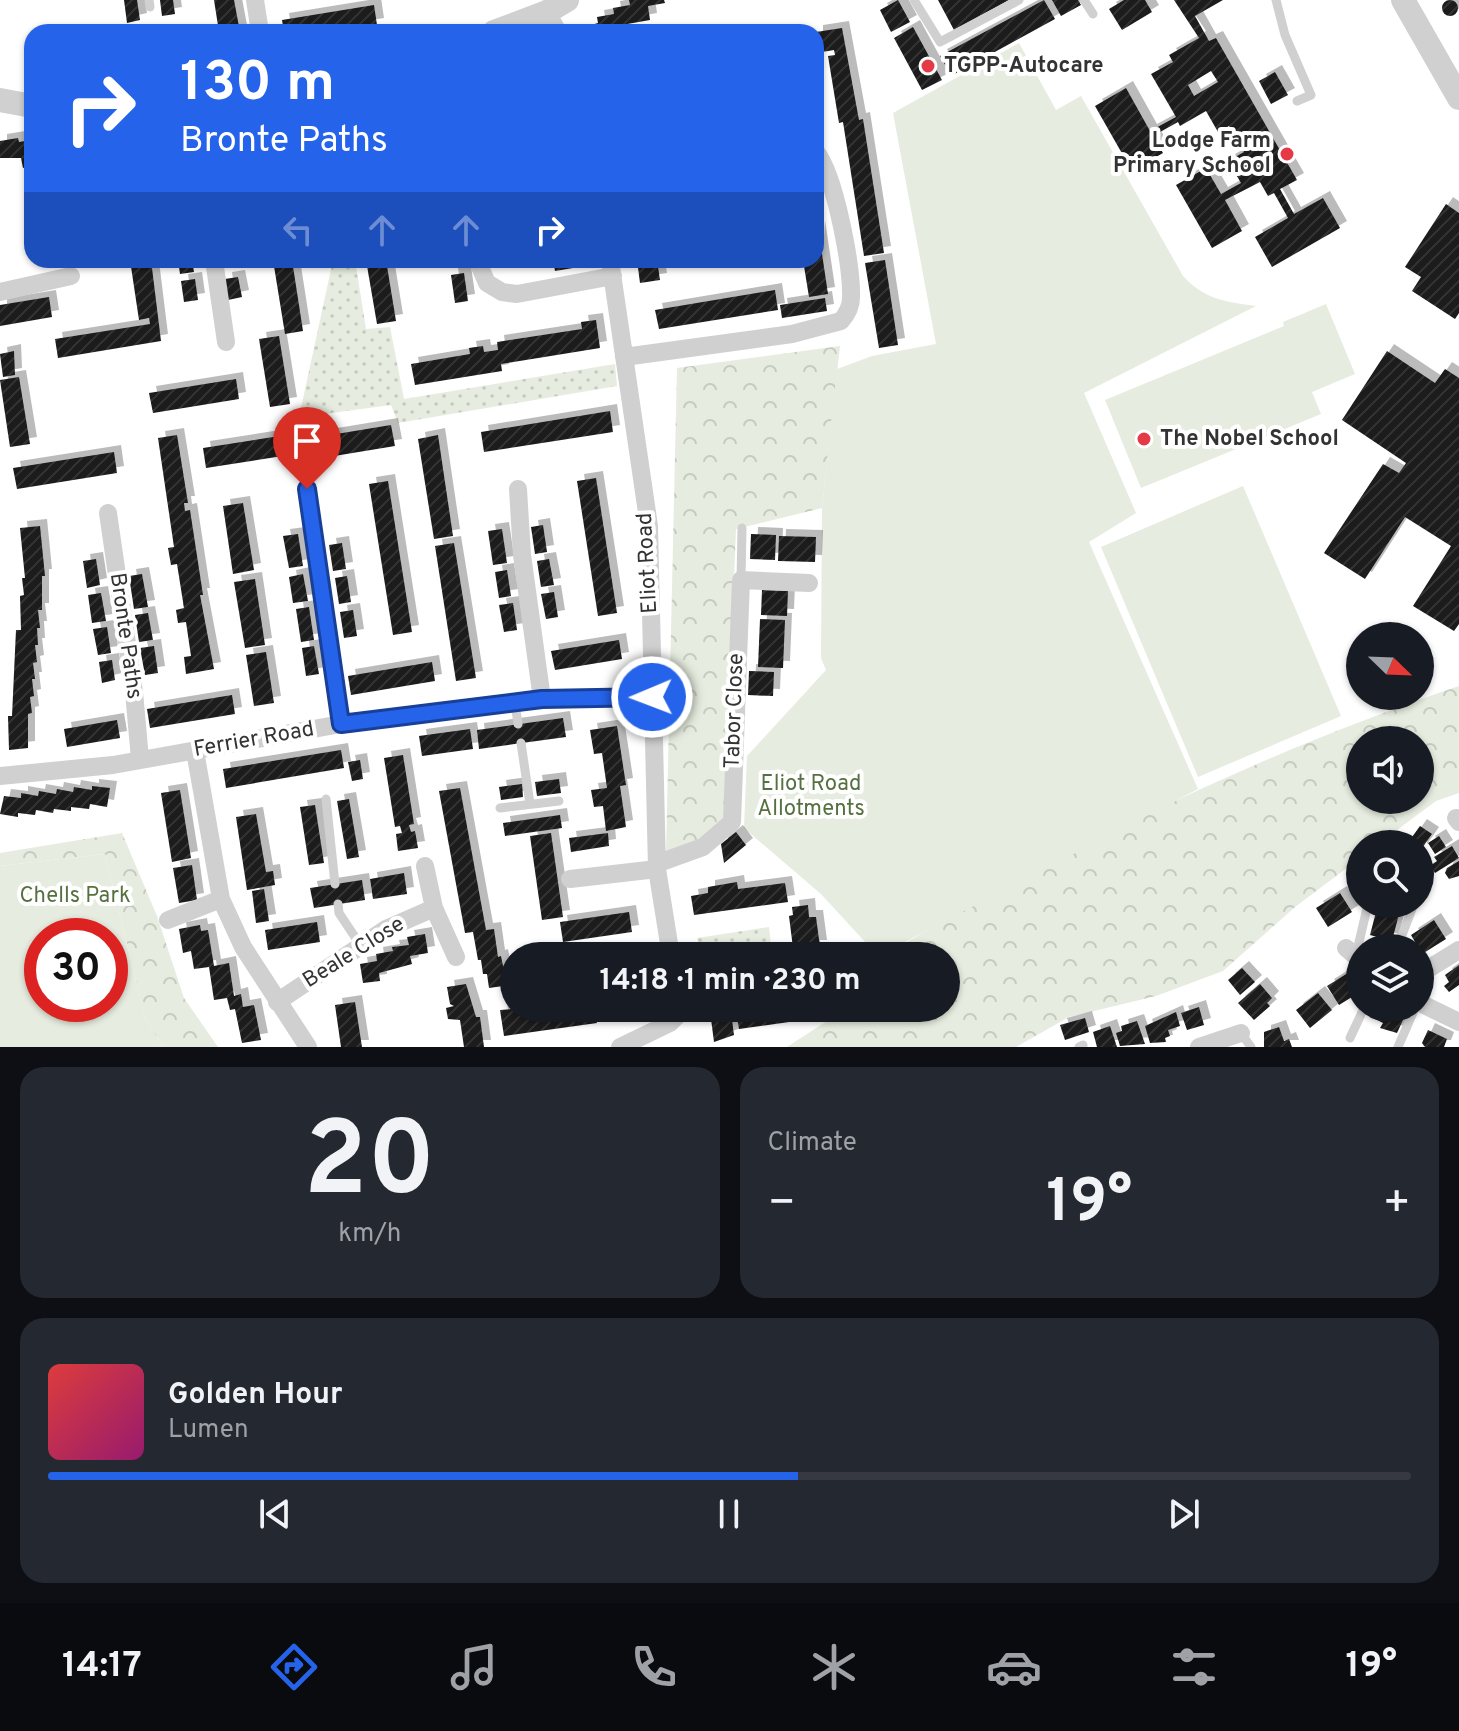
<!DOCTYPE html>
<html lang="en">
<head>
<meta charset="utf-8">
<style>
  :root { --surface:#171b24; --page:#242831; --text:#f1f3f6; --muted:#9ea1a6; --line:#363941; --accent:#2563eb }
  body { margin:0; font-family:Overpass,sans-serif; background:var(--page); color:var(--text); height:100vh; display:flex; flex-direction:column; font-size:30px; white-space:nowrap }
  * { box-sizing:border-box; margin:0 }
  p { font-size:26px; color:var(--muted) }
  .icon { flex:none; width:44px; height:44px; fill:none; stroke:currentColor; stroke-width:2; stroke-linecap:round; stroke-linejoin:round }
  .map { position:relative; height:1047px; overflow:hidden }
  .side { display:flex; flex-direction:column; gap:20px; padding:20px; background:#0d0f14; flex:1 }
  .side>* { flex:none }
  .hud { position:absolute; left:24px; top:24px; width:800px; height:244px; border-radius:24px; box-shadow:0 2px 6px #0004; background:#2563eb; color:#fff; overflow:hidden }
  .needle { width:52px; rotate:113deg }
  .tools { position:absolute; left:1346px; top:622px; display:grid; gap:16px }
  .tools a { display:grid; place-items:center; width:88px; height:88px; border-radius:50%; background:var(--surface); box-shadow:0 2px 6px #0004; font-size:40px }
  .speed { position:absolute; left:24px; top:918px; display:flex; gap:16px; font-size:40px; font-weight:700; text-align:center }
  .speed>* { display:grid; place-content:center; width:104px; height:104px; border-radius:50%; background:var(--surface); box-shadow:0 2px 6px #0004; line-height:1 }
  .speed .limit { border:12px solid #d22; background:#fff; color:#111 }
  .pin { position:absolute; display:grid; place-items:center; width:68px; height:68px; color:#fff; margin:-82px -34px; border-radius:50% 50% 50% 0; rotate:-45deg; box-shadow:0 0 8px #0007 }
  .pin .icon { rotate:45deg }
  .me { position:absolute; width:88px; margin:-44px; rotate:269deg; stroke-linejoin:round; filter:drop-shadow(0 0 6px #0008) }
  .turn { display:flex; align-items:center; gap:28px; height:168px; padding:0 24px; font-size:36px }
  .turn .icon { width:104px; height:104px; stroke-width:2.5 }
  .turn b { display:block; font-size:56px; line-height:68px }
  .lanes { display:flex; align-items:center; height:76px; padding:0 24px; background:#0003; justify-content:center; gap:40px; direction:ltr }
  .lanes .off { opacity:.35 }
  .big { font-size:60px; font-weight:700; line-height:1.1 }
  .side .widget { flex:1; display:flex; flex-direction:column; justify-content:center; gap:12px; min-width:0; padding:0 28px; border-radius:24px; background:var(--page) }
  .side .dial { align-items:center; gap:0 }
  .dial b { font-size:104px; line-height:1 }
  .song { display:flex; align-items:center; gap:24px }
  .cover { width:96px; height:96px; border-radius:12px; background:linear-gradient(135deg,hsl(0 70% 55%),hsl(320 70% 35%)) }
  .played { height:8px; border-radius:4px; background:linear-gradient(90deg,var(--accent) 55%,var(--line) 55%) }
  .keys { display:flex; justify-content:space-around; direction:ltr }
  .heat { display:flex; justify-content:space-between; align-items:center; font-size:44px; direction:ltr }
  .side .tiles { flex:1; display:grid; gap:20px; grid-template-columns:1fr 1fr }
  .widget:last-child { grid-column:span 2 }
  .trip { position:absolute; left:500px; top:942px; width:460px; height:80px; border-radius:40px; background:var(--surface); box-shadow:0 2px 6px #0004; font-weight:700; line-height:80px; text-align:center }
  .tab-bar { display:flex; height:128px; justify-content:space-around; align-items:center; background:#090b0e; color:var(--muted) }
  .tab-bar .icon { width:56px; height:56px }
  .tab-bar .selected { color:var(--accent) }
  .tab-bar b { font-size:36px; color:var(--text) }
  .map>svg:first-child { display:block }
</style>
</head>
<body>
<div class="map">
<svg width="1459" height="1047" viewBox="0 0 1459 1047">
  <defs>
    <pattern id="grass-dots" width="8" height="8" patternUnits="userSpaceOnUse" patternTransform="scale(2)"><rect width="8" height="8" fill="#e6ecdf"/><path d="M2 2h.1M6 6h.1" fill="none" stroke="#c6cbc0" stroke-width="1.8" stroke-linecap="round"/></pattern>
    <pattern id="forest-crowns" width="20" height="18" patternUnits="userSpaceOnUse" patternTransform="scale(2)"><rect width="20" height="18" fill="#e6ecdf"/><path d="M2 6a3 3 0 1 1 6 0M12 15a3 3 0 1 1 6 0" fill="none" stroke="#c6cbc0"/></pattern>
    <pattern id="building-hatch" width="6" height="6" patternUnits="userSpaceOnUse" patternTransform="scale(2)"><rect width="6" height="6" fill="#1a1a1a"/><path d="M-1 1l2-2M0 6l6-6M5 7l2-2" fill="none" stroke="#333"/></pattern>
    <filter id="shadow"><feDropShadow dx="7" dy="-7" stdDeviation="0" flood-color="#0004"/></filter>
  </defs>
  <rect width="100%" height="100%" fill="#fff"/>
  <path fill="url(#grass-dots)" d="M333,260H355L366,329L390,327L404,399L615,364L617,386L398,423L391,405L302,417L301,408Z
    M769,927L772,956H703L697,938Z"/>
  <path fill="url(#forest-crowns)" fill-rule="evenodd" d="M840,346L822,508L736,529L724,819L701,841L666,853L677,368Z
    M1459,686V793L1436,801L1378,844H1360V858L1295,907L1223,971L1156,996L1069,1017L1016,1047H787L847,1008H946V956H883C1065,848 1259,754 1459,686ZM1360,740H1420V800H1360Z
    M122,833L157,916L184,998L218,1047H163L145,1018L105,854L0,866V853Z"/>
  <path fill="#e6ecdf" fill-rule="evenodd" d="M1019,43L1056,110L1081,96L1183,276C1204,299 1225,302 1256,306L1084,393L1136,513L1089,542L1198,789L878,956L821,894L744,828L747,756L826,670L821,658L822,508L837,369L872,356L936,344L893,113Z
    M1326,304L1355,374L1312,392L1321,414L1141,488L1105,400L1284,326L1283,322Z
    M1243,486L1341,716L1198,777L1101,547Z
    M105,854L145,1018L163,1047H0V866ZM42,936H110V1004H42Z"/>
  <path fill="url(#building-hatch)" fill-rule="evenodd" filter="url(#shadow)" d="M1442 8a8 8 0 1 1 16 0a8 8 0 1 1-16 0Z
    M124,0H137L140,20L127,23Z
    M160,0H173L175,14L162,16Z
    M214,0H234L240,32H219Z
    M629,0H664L665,3L648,6L650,20L616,26L617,32H592L591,25L598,23L597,17L614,14L613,8L630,5Z
    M898,0L910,22L891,32L880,10Z
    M938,0H1009L954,30Z
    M1044,0L1055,19L951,76L940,56Z
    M1052,0H1078L1081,5L1061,16Z
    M1124,0H1145L1152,12L1122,30L1109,9Z
    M1174,0H1223L1195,16L1209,41L1216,38L1297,180L1280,189L1294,214L1323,198L1340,228L1272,267L1255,237L1288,218L1274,193L1268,196L1260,182L1225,200L1242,231L1212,248L1176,185L1206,168L1221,194L1241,183L1228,161L1244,152L1229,126L1218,132L1206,111L1180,126L1178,122L1153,136L1163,153L1132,171L1095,106L1126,88L1150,131L1176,117L1151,74L1173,62L1169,55L1199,38ZM1211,71L1218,82L1194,96L1188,85Z
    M374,5L377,25L333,32H284L282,20Z
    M913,27L942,80L922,90L894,38Z
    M842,28L859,120L863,119L884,253L864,256L843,122L839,123L828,56L835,55L834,50L816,53V32Z
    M1275,72L1288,95L1271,104L1259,81Z
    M18,138L19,142L32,140V167L23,168L21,158H0V141Z
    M1446,204L1459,213V313L1455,319L1412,291L1421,277L1405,267Z
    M818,227L828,294L809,297L803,260H816Z
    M130,260H151L161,341L58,358L55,339L150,324L149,318L139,320Z
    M178,260H192L194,272L180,274Z
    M273,260H292L303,331L285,334Z
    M366,260H386L396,321L377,324Z
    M553,260H578L579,267L555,271Z
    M637,260H657L660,280L640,283Z
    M885,260L898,345L879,348L865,263Z
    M464,273L468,301L455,303L451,275Z
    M238,277L242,297L228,300L225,279Z
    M195,279L198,300L184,302L181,281Z
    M775,290L778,310L659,329L655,310Z
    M49,297L52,317L0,326V305Z
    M825,298L827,311L782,318L780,305Z
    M596,320L600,348L501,364L502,371L415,385L411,364L470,354L469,348L483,346L484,352L498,350L497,342L582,329L581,322Z
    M279,336L290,404L270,407L259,339Z
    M14,351L15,375L3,377L0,354Z
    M1387,351L1435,383L1445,369L1459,378V624L1454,631L1413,606L1451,546L1405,517L1365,579L1324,553L1383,464L1399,473L1406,463L1342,420Z
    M19,377L30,444L10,447L0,380Z
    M236,379L239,399L153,413L149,393Z
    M610,411L613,432L484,452L481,432Z
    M391,425L395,446L310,460L308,452L206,468L203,448L305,432L306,439Z
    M177,435L188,503H184L185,511L190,510L203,595H200L214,669L186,674L184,657L191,656L186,622L178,623L176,610L184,608L177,564L171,565L168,548L174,547L158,438Z
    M438,435L453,536L434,539L418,439Z
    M114,452L117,473L17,489L13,468Z
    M596,478L617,613L598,616L577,481Z
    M388,481L412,632L393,635L369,484Z
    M243,503L254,570L233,574L223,506Z
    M543,525L547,552L535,554L531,527Z
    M40,526L45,576H42V610H38L40,628H37L38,645H35L37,662L33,663L35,679H32L34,696L30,697L32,713L28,714V748L9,750L8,716H12L16,630H21L20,596L24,595L22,578H25L20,528Z
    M502,529L507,563L493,565L488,531Z
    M298,534L303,566L289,568L283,536Z
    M751,534L776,535L775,560L750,559Z
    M779,536L816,537L815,562L778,561Z
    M342,543L346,569L333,571L329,545Z
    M454,543L476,678L456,681L435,546Z
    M96,559L100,585L87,588L83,561Z
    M549,559L554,585L541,587L537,561Z
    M507,570L511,596L499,598L495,572Z
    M142,574L148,607L134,609L129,576Z
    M303,574L308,601L293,603L289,577Z
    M347,576L351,602L339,604L335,578Z
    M255,579L265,645L245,648L234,582Z
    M762,590L788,591L787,616L761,615Z
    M554,592L558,617L546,619L541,594Z
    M101,593L106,621L92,623L88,595Z
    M513,603L517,630L504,632L499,605Z
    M309,607L314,640L301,642L296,609Z
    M353,610L357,636L344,638L340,612Z
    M148,613L153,640L139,642L135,615Z
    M760,619L785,620L783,668L758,667Z
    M107,627L111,653L98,655L93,629Z
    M619,640L622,659L555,670L551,651Z
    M154,646L158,673L145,675L140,648Z
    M314,646L319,674L306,676L302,648Z
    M266,652L274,703L254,706L246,655Z
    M112,660L115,680L102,683L99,662Z
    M432,662L435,681L351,695L348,676Z
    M749,671L774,672L773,696L748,695Z
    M232,695L235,714L150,728L147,709Z
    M563,718L566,737L479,749L477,730Z
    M117,720L120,738L67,747L64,729Z
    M617,726L626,785L620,786L626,827L606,831L603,806L594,807L591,790L607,788L602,753L594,754L590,730Z
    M470,729L473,749L422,756L419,736Z
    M341,750L344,768L226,788L223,769Z
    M403,755L414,824L409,825L411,832L415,831L418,848L398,851L396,834L402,833L400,826L395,827L384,758Z
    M360,760L363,779L352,781L348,762Z
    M559,779L561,793L537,796L535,782Z
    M522,784L523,797L501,800L499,787Z
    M92,786L110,788L107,807L90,804L89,809L71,807V811L54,809L53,813L36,810L35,815L18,813V817L0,814L4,796L21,798V793L38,796L39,791L56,794L57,789L73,792L74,787L92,790Z
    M460,788L486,930L494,929L498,957L501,956L504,971L508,970L510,985L489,988L487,974H483L481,960H478L473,932L465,933L439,791Z
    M180,790L191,858L172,862L161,793Z
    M349,799L359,857L347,859L337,801Z
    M315,805L324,863L309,865L300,807Z
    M256,814L266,872L273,871L275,885L247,890L236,817Z
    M560,815L562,828L505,836L503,823Z
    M1420,826L1432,834L1420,851V844H1407Z
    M736,832L746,845L724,863L721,844Z
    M551,833L563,917L542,920L530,836Z
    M608,833L609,846L571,852L569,838Z
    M1439,836L1446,847L1435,854L1428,843Z
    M1452,846L1459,858L1435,873L1430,866L1437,861L1434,857Z
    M1459,861V876L1449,879L1445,873L1447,868Z
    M192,865L197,900L179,903L173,868Z
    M404,873L407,894L373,899L370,879Z
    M362,880L365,900L314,908L310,888Z
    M737,882L738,889L785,883L788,902L694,915L691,896L708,893V887Z
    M264,889L269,921L256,923L252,891Z
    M1340,893L1352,912L1328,927L1316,908Z
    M808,905L809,917H816L820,947H813L814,956H794L789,916L793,915L792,907Z
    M1377,908L1399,914L1392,941L1370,935Z
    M629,912L632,932L563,942L560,922Z
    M1434,920L1446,939L1422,954L1411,935Z
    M317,922L320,942L268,950L265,930Z
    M200,925L201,931L208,930L214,966L229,963L234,996L241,994L243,1007L254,1005L261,1040L242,1043L235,1009L230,1010L227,998L214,1000L209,967L194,969L191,951L183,953L179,929Z
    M425,934L428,953L410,956L412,964L379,973L380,981L363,983L360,964L377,961L376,954L393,951L392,947L409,945L407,937Z
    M1459,965V985L1449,992L1444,986L1449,982L1445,975Z
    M1242,968L1255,982L1240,995L1228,980Z
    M1351,971L1360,992L1339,1005L1327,986Z
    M466,984L476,1017H480L484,1047H464L460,1020L448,1019L446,1008L454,1006L450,1004L447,987Z
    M1260,984L1272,998L1267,1003L1270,1006L1254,1020L1238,1003Z
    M1318,993L1332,1010L1310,1028L1296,1010Z
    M355,1002L362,1047H341L335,1005Z
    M1199,1007L1204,1025L1187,1030L1181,1013Z
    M526,1008V1013L564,1008L635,1010L628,1011L629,1015L596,1019L597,1023L504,1036L500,1010Z
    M821,1008L823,1017L796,1018V1021L739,1029L736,1010Z
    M1372,1008H1401L1397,1017L1403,1020L1397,1033L1380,1028L1383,1023L1375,1019L1378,1011Z
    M731,1012L734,1035L714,1042L711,1019Z
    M1176,1012L1180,1026L1168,1030L1170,1036L1165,1038L1166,1042L1150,1043L1145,1026Z
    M1085,1018L1089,1032L1065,1040L1060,1025Z
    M1137,1021L1145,1044L1120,1046L1116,1033L1122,1031L1121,1026Z
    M1110,1026L1117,1047H1097L1093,1032Z
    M1279,1027L1284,1041L1289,1039L1292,1047H1264V1032Z
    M1428,1030L1447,1039L1444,1047H1425L1422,1043Z"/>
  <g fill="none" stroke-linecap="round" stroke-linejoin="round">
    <path stroke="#d0d0d0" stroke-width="9" d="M149,0L150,7
      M914,0L940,42L1019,0
      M1084,0L1093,14
      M1276,0L1285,35L1311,95L1297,101
      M741,580L742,528
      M515,703L518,724
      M521,743L530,804
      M326,799L335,884
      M500,808L559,801
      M1420,898L1424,895
      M338,904L339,913L361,946
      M1397,948L1414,904
      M1356,955L1368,904
      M1241,1033L1251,1047
      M1350,1038L1364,1008
      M1079,1047L1083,1045
      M1398,1047L1415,1008"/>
    <path stroke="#d0d0d0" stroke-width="18" d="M255,0L260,32
      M547,12L558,32
      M214,260L226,342
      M477,260L487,283L502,292L517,294L613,276
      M610,260L649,526L657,869L671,956
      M0,292L71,276
      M624,357L792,334L841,321C847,314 851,307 851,298C852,267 835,175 816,152
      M307,489L341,724
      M518,489L522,555L542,699
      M108,513L134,692L140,759
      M195,751L221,899L243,947L308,1047
      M0,776L113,765L341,724L542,699L652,697
      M1456,818L1459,822
      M656,864L703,847L732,822L741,580L809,583
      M425,866L434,908L456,957
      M570,879L657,869
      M168,920L221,899
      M1346,948L1360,960
      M1420,974L1459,950
      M277,1002L386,929L434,908
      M1420,1003L1459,1022
      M620,1047L670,1023L685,1008
      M1199,1047L1241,1033"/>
    <path stroke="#d0d0d0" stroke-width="24" d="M1403,0L1459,98
      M494,32L547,12L567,0
      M0,100L32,106"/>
  </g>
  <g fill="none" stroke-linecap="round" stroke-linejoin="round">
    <defs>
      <path id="route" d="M307,489L341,724L542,699L652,697"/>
    </defs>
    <use href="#route" stroke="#184099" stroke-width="20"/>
    <use href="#route" stroke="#2563eb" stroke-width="14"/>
  </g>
  <g fill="#e63946" stroke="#fff" stroke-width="3">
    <circle cx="928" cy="66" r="8"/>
    <circle cx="1287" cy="154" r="8"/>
    <circle cx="1144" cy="439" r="8"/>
  </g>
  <g text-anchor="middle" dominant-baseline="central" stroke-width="8" stroke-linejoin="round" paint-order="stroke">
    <g font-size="22" font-weight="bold" fill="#333" stroke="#fff" text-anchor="start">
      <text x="944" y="66">TGPP-Autocare</text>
      <text x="1271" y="141" text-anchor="end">Lodge Farm<tspan x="1271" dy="25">Primary School</tspan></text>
      <text x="1160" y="439">The Nobel School</text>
    </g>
    <g font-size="22" fill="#333" stroke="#fff">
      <text transform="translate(648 563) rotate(-93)">Eliot Road</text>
      <text transform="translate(125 636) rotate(82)">Bronte Paths</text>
      <text transform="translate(735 711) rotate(-88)">Tabor Close</text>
      <text transform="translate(254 740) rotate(-10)">Ferrier Road</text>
      <text transform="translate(354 953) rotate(-32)">Beale Close</text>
    </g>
    <g font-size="22" fill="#56703f" stroke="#fff">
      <text x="811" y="784">Eliot Road<tspan x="811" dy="25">Allotments</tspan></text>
      <text x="75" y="896">Chells Park</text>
    </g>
  </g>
</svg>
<div class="tools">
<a><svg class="needle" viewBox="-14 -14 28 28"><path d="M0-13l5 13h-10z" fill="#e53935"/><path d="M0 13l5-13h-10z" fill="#9ea1a6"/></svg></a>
<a><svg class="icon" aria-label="sound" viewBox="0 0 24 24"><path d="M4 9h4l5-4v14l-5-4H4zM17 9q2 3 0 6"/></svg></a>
<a><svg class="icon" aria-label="search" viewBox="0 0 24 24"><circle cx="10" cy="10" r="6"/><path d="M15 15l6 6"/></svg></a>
<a><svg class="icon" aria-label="layers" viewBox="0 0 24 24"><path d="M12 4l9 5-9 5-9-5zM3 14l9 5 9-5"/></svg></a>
</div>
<div class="speed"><div class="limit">30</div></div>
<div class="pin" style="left:307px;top:489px;background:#d93025"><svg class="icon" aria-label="arrive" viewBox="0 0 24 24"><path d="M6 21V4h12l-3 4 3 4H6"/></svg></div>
<svg class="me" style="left:652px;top:697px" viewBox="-20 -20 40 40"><circle r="17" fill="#2563eb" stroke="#fff" stroke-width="3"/><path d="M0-11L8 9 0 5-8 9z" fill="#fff"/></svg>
<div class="trip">14:18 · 1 min · 230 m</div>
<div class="hud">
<div class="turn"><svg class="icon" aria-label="right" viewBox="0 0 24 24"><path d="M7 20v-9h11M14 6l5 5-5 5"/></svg><div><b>130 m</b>Bronte Paths</div></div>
<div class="lanes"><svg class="icon off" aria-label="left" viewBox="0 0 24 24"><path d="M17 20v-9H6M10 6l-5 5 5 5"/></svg><svg class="icon off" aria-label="ahead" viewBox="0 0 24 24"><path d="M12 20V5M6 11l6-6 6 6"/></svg><svg class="icon off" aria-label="ahead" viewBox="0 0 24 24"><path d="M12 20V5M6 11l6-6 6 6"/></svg><svg class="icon" aria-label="right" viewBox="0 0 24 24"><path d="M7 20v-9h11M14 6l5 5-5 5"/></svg></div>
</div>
</div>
<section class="side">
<div class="tiles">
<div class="widget dial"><b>20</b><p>km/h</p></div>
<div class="widget"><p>Climate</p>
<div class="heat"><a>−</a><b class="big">19°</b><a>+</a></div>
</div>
<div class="widget">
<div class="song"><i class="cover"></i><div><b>Golden Hour</b><p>Lumen</p></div></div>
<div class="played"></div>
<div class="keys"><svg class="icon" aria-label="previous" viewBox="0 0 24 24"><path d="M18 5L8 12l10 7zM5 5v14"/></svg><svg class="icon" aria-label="pause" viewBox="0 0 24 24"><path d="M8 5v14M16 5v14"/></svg><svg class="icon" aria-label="next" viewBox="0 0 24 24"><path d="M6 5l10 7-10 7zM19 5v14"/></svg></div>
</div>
</div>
</section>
<nav class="tab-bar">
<b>14:17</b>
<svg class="icon selected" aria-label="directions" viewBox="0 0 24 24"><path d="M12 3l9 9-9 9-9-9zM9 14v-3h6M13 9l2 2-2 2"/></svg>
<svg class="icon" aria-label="music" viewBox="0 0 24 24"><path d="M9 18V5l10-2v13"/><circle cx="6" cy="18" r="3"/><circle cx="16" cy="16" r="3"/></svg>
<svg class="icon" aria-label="phone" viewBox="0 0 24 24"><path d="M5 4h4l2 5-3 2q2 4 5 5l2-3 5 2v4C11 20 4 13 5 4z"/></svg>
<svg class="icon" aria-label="climate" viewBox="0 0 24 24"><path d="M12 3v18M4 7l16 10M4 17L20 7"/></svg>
<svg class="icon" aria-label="car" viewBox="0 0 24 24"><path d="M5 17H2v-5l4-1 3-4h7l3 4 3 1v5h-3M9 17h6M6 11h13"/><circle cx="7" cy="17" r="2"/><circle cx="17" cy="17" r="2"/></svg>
<svg class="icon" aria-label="filters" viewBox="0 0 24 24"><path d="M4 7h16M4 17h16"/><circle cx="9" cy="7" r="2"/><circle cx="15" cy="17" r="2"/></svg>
<b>19°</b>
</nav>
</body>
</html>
